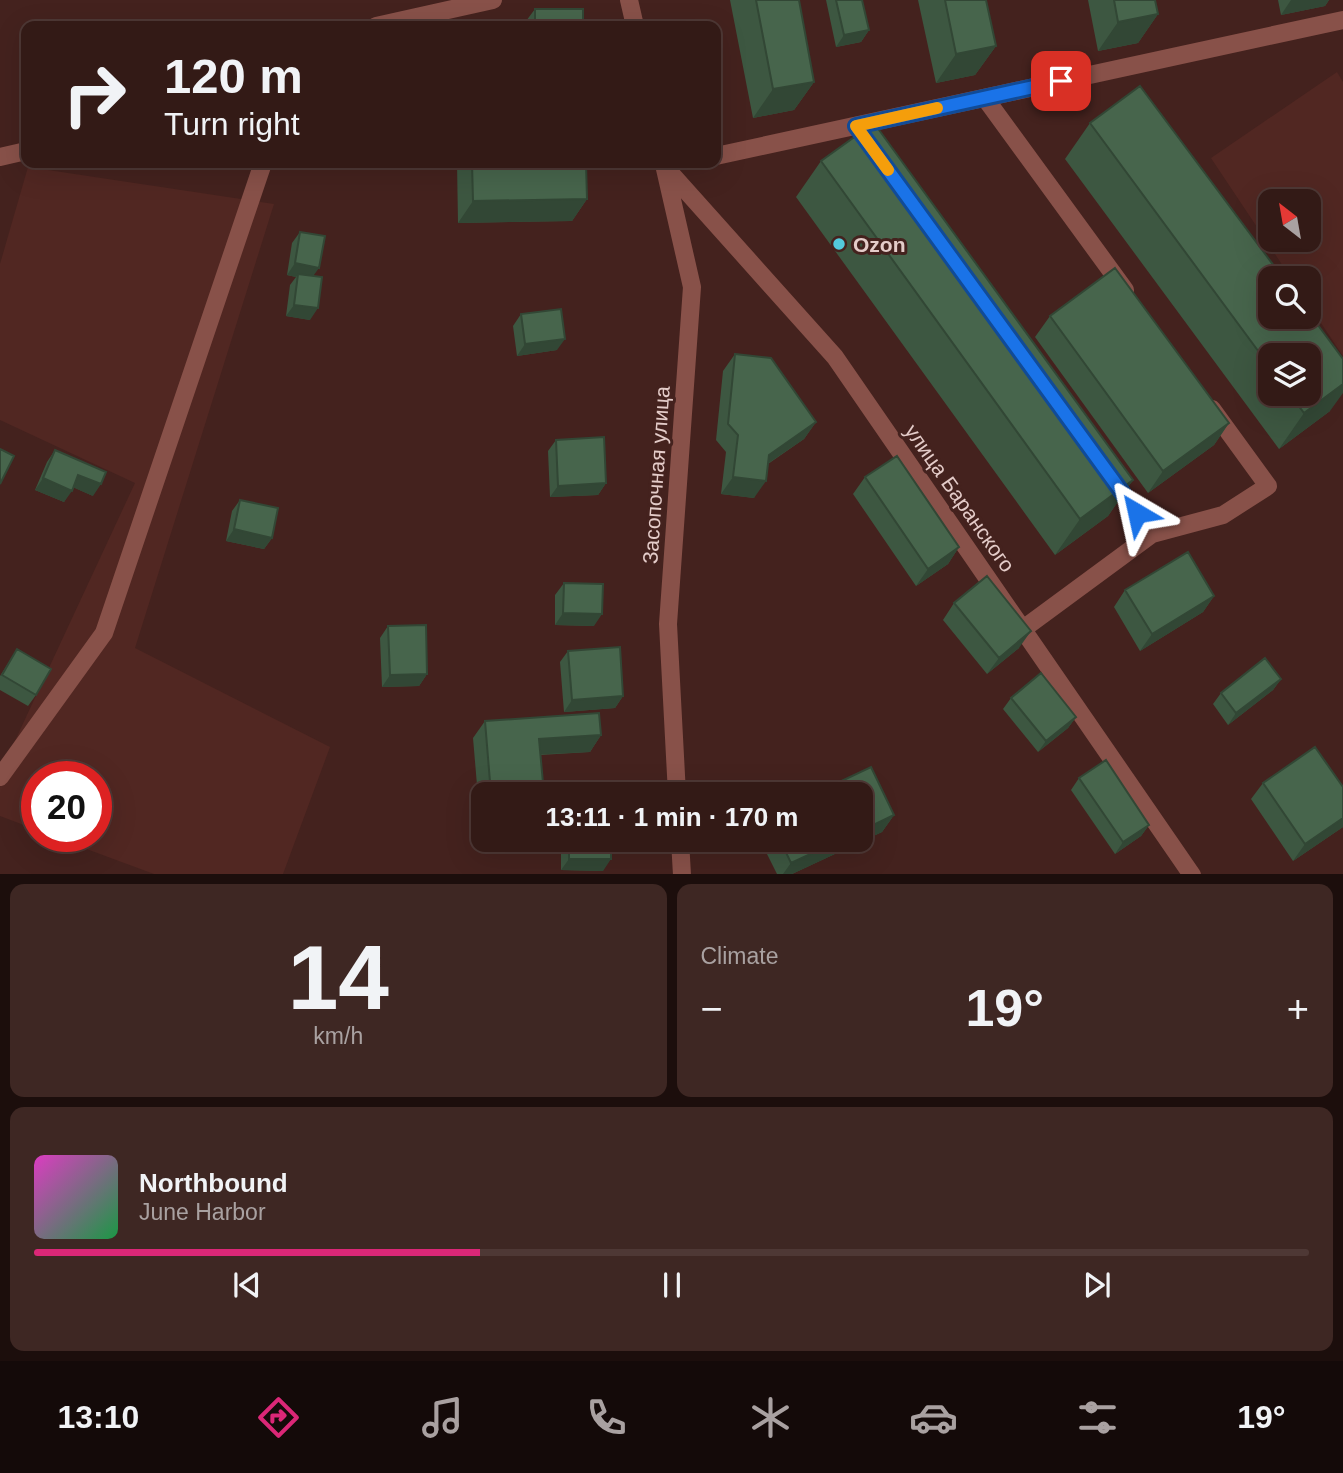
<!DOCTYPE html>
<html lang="en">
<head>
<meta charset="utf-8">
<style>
  :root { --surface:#331a16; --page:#3e2723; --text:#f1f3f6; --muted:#a9a1a1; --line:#4e3835; --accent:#db2777 }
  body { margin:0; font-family:Helvetica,sans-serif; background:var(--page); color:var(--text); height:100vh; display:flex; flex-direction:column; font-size:26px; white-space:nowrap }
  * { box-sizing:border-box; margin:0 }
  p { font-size:23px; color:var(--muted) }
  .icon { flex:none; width:38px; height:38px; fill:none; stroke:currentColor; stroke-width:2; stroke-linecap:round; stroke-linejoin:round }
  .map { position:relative; height:874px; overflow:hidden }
  .drawer { display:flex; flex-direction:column; gap:10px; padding:10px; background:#1c0e0c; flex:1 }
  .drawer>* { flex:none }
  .banner { position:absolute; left:21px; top:21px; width:700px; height:147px; border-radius:14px; box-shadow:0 7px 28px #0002,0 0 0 2px var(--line); background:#331a16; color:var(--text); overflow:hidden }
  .needle { width:46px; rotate:329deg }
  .fabs { position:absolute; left:1258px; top:189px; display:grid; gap:14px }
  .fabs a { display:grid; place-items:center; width:63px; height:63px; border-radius:14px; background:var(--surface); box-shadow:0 7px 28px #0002,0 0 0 2px var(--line); font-size:35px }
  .speed { position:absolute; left:21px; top:761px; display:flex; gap:14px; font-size:35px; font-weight:700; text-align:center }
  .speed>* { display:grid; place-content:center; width:91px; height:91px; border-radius:50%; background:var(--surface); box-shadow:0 7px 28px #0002,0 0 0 2px var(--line); line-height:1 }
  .speed .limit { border:10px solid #d22; background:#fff; color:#111 }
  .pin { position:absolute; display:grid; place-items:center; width:60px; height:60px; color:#fff; margin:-30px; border-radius:14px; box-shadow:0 4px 10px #0006 }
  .me { position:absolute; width:77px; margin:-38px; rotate:324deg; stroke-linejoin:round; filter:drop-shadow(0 0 5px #0008) }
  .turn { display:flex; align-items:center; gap:24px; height:147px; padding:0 28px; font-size:32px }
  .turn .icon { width:91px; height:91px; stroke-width:2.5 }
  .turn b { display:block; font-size:49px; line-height:60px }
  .big { font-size:52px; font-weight:700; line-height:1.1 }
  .drawer .widget { flex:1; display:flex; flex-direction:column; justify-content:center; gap:10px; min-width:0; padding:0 24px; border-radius:14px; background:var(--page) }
  .drawer .dial { align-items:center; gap:0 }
  .dial b { font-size:91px; line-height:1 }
  .song { display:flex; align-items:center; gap:21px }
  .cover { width:84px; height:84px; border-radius:10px; background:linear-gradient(135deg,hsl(310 70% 55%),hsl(140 70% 35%)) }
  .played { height:7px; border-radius:4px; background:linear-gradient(90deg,var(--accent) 35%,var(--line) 35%) }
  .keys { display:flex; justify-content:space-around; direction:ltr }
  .heat { display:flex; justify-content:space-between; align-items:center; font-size:38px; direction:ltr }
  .drawer .tiles { flex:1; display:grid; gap:10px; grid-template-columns:1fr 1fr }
  .widget:last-child { grid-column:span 2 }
  .trip { position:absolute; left:471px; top:782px; width:402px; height:70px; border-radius:14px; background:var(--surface); box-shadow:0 7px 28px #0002,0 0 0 2px var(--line); font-weight:700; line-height:70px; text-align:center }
  .tabs { display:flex; height:112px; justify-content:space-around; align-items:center; background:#140a09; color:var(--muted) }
  .tabs .icon { width:49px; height:49px }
  .tabs .current { color:var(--accent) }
  .tabs b { font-size:32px; color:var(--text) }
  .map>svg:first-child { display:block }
</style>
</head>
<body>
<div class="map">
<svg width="1343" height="875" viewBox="0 0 1343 875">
  <rect width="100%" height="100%" fill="#44221e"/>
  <path fill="#512722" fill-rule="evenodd" d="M1337,72L1343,82V356L1309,305V278H1291L1211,158ZM1270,201H1309V240H1270Z
    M28,167L274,204L135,648L330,747L283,874H154L54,837L96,836V777H37V830L0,816V773L135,483L0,420V264Z"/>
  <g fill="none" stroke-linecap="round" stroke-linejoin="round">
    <path stroke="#885149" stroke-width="18" d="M629,0L635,26
      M376,26L493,0
      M985,98L1125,290
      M716,156L1343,20
      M0,157L26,151
      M665,167L835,357L1192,875
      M665,169L692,287L668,624L677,794
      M1109,475L1152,534
      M1023,629L1152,534L1223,515L1268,486L1212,409
      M0,777L104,633L263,163
      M680,840L682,875"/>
  </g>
  <path fill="#3d5741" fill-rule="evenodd" d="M730,0H799L814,82L794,110L753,118Z
    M826,0H862L869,30L861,42L836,47Z
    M918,0H986L996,46L975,75L936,83Z
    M1088,0H1155L1158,14L1138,43L1098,51Z
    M1278,0H1329L1325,6L1281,15Z
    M535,9L583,26H526V21Z
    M1090,123L1330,411L1279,449L1065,159ZM1270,355L1309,394H1270Z
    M821,161L1133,480L1108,516L1055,555L796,197Z
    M457,163H586L587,199L572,221L458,223Z
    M300,232L314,276L310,320L286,316L290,285L296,277L287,275L292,243Z
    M521,314L557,350L517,356L513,326Z
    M1050,316L1229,423L1214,445L1148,493L1035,337Z
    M735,354L816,422L804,439L768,464L754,498L721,494L726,452L716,440L723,371Z
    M556,440L606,483L598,495L550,497L548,451Z
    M55,450L93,496L73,487L64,502L35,490L47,462Z
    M865,477L959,547L948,564L916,586L853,494Z
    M240,500L272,538L264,549L226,541L232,511Z
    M564,583L594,626L555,625V595Z
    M1125,590L1214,596L1203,612L1140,651L1114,607Z
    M954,603L1019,648L987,674L943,620Z
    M388,626L427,674L419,686L382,687L380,638Z
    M17,649L36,695L28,706L0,690V676Z
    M568,651L623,696L615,708L564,712L560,662Z
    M1281,679L1273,690L1228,725L1213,704L1221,693Z
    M1011,698L1076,717L1068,728L1038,752L1003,709Z
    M485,721L601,735L590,752L540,755L544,794H483V832H481L473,738Z
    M1079,778L1149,825L1141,836L1115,854L1071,790Z
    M1263,783L1343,787V827L1293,861L1251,799Z
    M894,815L882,832L792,874H777L760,840H861Z
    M561,840H611L603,871L561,870Z"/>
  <path fill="#324735" d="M1291,0H1329L1325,6L1281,15Z
    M1158,14L1138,43L1098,51L1118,22Z
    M869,30L861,42L836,47L844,35Z
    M996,46L975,75L936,83L956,54Z
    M814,82L794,110L753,118L773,89Z
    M587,199L572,221L458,223L473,201Z
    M295,263L319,268L311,279L298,274L296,277L287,275Z
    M294,305L318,308L310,320L286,316Z
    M565,339L557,350L517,356L525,344Z
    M1343,384V393L1330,411L1279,449L1304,413Z
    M816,422L804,439L757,471L769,455Z
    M1229,423L1214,445L1148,493L1163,471Z
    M78,475L101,484L93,496L70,486Z
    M733,477L766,481L754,498L721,494Z
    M43,478L72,491L64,502L35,490Z
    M1133,480L1108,516L1055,555L1080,519Z
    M606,483L598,495L550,497L558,486Z
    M234,529L272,538L264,549L226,541Z
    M959,547L948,564L916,586L928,569Z
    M1214,596L1203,612L1140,651L1152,634Z
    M563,613L602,614L594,626L555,625Z
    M1031,631L1019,648L987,674L999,658Z
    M427,674L419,686L382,687L390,675Z
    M1281,679L1273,690L1228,725L1236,713Z
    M623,696L615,708L564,712L572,700Z
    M1076,717L1068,728L1038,752L1046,741Z
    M601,735L590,752L527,755L539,739Z
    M894,815L882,832L792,874H783L791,863L841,840H861V831Z
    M1343,818V827L1293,861L1305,844Z
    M1149,825L1141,836L1115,854L1123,842Z
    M569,859H611L603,871L561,870Z"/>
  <path fill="#47654c" stroke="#324735" stroke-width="2" d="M756,0H799L814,82L773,89Z
    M836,0H862L869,30L844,35Z
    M945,0H986L996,46L956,54Z
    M1114,0H1155L1158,14L1118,22Z
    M535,9H583V26H535Z
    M1140,86L1283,278H1270V317H1309V313L1343,359V384L1304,413L1290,394H1309V355H1270V367L1090,123Z
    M874,123L1133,480L1080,519L821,161Z
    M472,163H586L587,199L473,201Z
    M300,232L325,236L319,268L295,263Z
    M1115,268L1229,423L1163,471L1050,316Z
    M298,274L322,277L318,308L294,305Z
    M561,309L565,339L525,344L521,314Z
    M735,354L771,358L816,422L769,455L766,481L733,477L738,435L728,424Z
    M604,437L606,483L558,486L556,440Z
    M0,449L14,456L0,484Z
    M55,450L106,472L101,484L78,475L72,491L43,478Z
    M897,456L959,547L928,569L865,477Z
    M240,500L278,508L272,538L234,529Z
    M1188,552L1214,596L1152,634L1125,590Z
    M987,576L1031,631L999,658L954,603Z
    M564,583L603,584L602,614L563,613Z
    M426,625L427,674L390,675L388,626Z
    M620,647L623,696L572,700L568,651Z
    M17,649L51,669L36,695L2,675Z
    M1265,658L1281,679L1236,713L1221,693Z
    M1041,673L1076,717L1046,741L1011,698Z
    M599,713L601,735L539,739L544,794H491L485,721Z
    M1315,747L1343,787V818L1305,844L1263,783Z
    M1106,760L1149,825L1123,842L1079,778Z
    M871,767L894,815L861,831V794H814Z
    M569,840H611V859H569Z
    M780,840H841L791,863Z"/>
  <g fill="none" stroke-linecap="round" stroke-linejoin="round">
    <defs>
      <path id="route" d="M1061,81L856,126L1137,513"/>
    </defs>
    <use href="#route" stroke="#114b97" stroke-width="18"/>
    <use href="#route" stroke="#1a73e8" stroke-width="12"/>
    <path stroke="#f59e0b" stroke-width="12" d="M888,170L856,126L937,108"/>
  </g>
  <circle fill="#53cadc" stroke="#44221e" stroke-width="2.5" cx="839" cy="244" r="7"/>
  <g text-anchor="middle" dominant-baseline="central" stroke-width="6" stroke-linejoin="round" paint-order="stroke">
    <g font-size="21" font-weight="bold" fill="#e4ccc9" stroke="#44221e" text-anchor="start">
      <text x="853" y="244">Ozon</text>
    </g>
    <g font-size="21" fill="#e4ccc9" stroke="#44221e">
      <text transform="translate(656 475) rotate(-86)">Засопочная улица</text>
      <text transform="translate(960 498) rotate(55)">улица Баранского</text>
    </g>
  </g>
</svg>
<div class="fabs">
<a><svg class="needle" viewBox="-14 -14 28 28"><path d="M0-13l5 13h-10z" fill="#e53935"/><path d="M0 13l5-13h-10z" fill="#a9a1a1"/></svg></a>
<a><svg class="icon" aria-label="search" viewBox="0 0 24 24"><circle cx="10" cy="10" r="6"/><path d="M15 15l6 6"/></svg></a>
<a><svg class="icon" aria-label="layers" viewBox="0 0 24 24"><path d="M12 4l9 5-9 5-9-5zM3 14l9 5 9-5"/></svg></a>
</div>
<div class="speed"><div class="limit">20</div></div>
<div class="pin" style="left:1061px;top:81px;background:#d93025"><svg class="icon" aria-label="arrive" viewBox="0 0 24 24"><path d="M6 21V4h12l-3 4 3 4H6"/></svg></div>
<svg class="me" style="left:1137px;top:513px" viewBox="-20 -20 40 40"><path d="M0-17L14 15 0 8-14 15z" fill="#1a73e8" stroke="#fff" stroke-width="4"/></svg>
<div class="trip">13:11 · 1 min · 170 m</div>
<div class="banner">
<div class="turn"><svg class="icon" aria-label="right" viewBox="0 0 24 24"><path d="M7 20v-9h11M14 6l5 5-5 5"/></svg><div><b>120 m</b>Turn right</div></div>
</div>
</div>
<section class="drawer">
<div class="tiles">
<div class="widget dial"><b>14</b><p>km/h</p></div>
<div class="widget"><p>Climate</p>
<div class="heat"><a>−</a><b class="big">19°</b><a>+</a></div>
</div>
<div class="widget">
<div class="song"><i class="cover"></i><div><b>Northbound</b><p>June Harbor</p></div></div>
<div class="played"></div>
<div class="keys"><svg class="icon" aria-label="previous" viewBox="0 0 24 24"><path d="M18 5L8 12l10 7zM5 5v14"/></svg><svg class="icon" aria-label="pause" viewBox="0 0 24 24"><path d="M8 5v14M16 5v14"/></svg><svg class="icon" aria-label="next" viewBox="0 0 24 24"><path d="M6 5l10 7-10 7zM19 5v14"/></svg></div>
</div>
</div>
</section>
<nav class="tabs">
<b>13:10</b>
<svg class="icon current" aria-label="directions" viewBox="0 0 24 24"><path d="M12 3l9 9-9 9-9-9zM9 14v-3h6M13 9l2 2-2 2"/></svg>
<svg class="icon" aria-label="music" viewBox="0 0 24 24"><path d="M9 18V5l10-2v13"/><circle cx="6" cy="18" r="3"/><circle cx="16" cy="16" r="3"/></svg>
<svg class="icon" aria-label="phone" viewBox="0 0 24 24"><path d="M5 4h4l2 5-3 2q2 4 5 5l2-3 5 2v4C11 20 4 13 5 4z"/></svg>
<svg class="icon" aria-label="climate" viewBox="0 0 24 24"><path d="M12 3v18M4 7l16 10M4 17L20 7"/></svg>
<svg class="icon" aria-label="car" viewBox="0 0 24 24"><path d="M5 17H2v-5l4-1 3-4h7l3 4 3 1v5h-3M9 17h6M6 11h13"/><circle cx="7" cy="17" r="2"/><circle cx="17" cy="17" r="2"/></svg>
<svg class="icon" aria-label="filters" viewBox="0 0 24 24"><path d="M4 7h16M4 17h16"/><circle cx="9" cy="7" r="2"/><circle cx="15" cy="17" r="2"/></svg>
<b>19°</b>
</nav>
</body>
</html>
